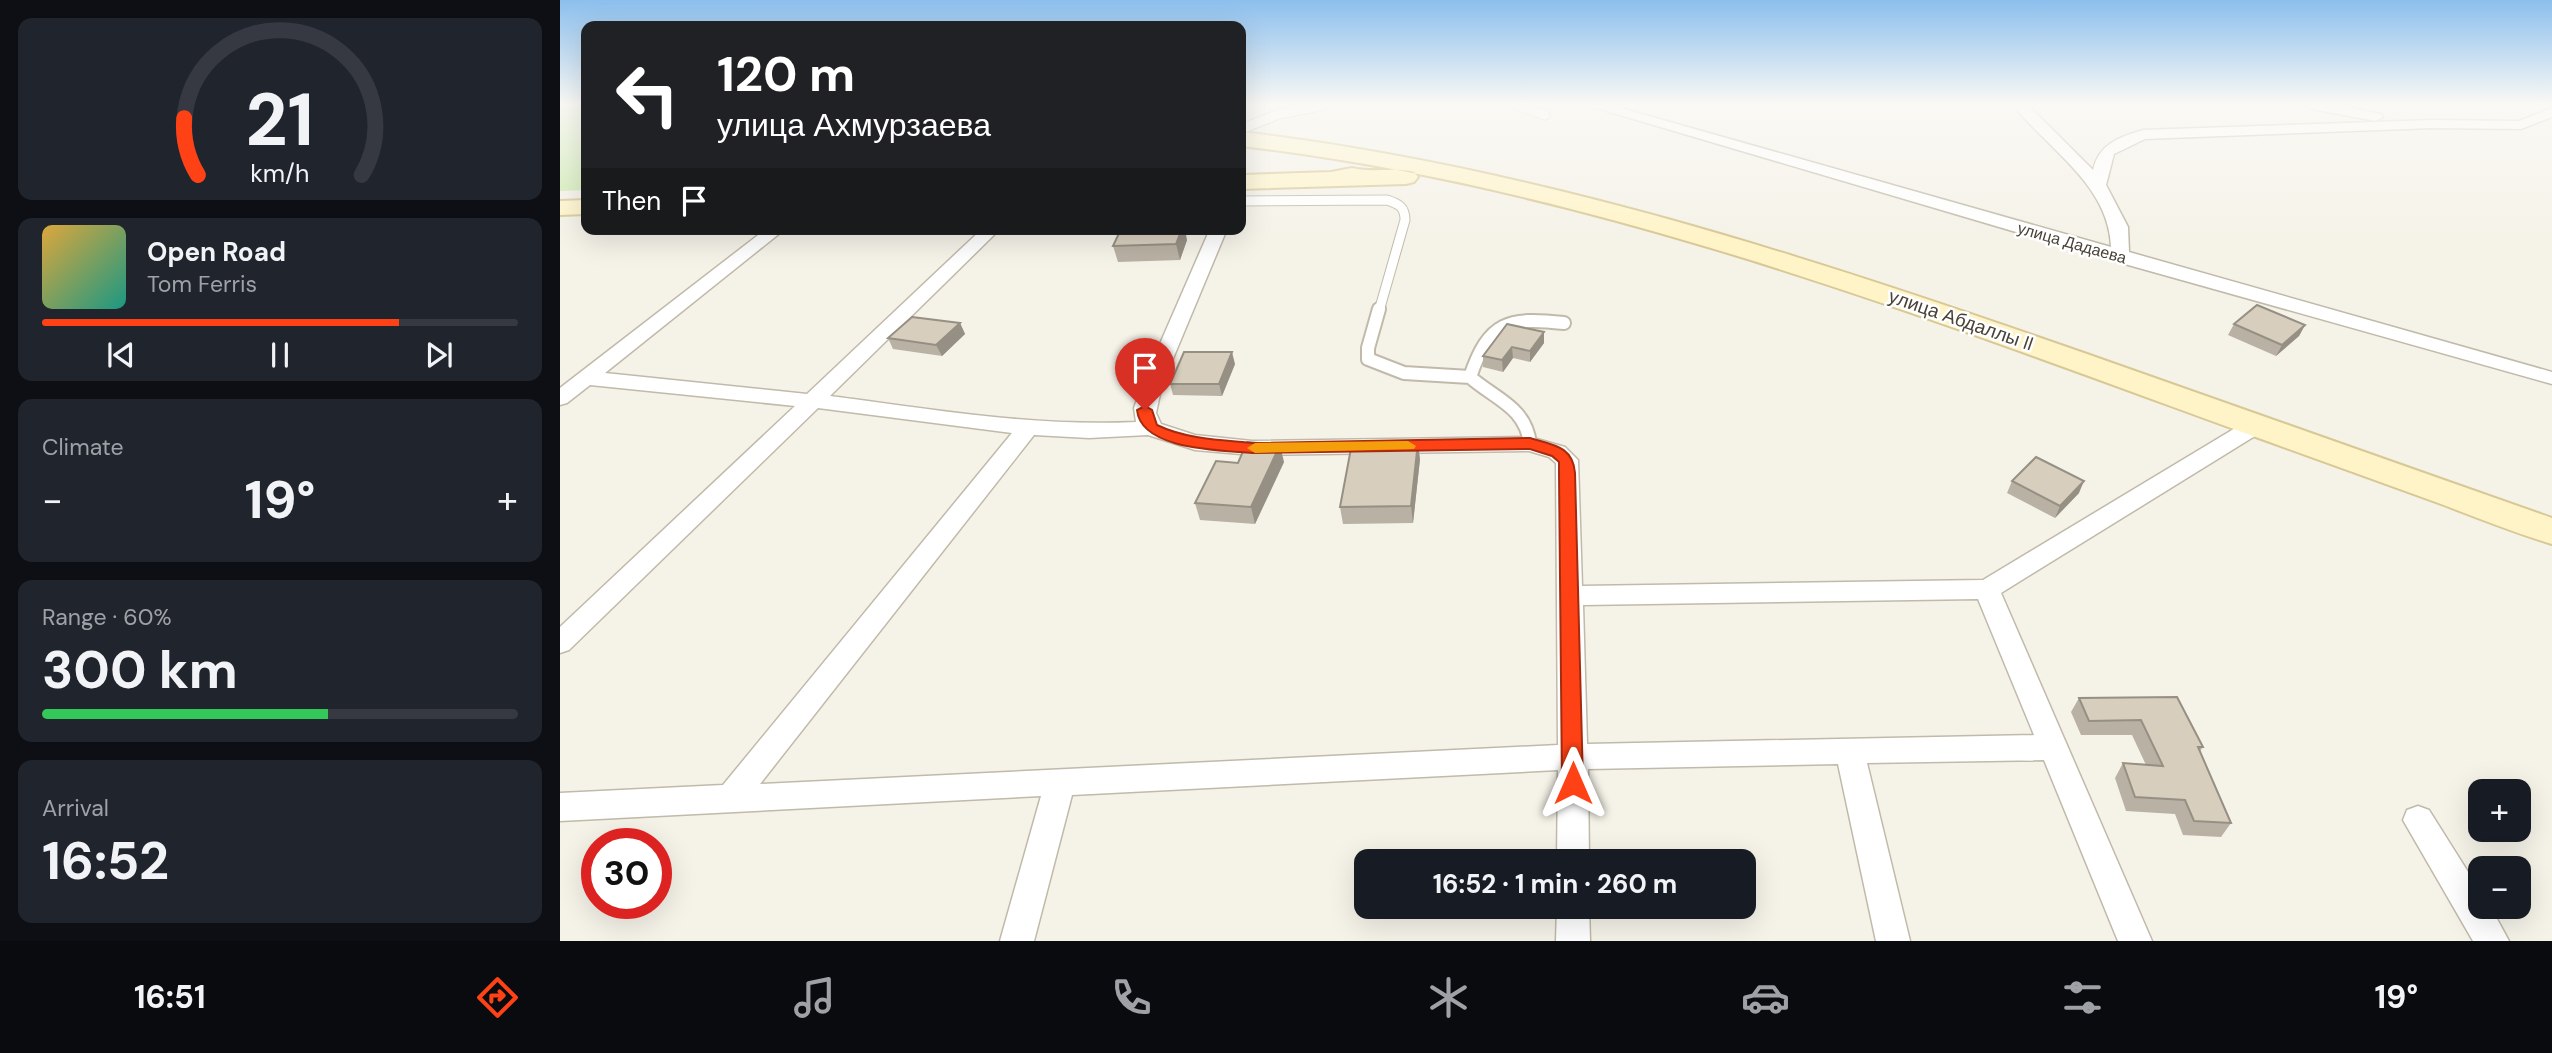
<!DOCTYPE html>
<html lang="en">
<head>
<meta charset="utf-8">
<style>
  :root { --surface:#171b24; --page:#20242c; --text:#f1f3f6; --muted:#9ea1a6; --line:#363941; --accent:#ff4215 }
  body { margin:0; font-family:"DM Sans",sans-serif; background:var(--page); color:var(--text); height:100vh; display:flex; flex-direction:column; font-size:26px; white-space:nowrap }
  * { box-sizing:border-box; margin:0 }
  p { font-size:23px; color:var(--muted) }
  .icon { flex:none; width:38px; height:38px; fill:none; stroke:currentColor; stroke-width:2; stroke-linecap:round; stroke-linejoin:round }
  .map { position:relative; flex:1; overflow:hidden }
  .panel { display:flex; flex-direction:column; gap:18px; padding:18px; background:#0d0f14; width:560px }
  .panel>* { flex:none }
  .hud { position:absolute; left:21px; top:21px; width:665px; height:214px; border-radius:14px; box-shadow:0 7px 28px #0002; background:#202124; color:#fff; overflow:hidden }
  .tools { position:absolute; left:1908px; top:779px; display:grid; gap:14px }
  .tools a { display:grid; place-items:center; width:63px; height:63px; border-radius:14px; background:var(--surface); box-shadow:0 7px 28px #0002; font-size:35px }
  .speed { position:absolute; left:21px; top:828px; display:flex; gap:14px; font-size:35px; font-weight:700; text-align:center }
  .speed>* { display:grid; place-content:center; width:91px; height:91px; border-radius:50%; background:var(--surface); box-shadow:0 7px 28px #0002; line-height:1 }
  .speed .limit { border:10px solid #d22; background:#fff; color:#111 }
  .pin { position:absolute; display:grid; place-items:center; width:60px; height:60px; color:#fff; margin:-72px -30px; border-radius:50% 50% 50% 0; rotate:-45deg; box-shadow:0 0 7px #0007 }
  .pin .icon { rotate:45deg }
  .me { position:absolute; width:77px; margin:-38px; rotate:0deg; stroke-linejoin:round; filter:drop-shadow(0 0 5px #0008) }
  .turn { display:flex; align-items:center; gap:24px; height:147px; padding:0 21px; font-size:32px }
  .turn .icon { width:91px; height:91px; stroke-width:2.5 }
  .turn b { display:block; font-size:49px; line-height:60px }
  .then { display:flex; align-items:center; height:66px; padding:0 21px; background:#0003; gap:14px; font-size:26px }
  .big { font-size:52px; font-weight:700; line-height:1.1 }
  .panel .widget { flex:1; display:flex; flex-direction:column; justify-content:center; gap:10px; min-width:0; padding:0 24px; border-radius:14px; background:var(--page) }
  .panel .dial { align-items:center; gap:0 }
  .dial svg { height:182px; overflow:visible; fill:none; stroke:var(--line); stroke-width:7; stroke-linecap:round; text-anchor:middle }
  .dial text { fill:var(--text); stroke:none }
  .song { display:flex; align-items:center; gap:21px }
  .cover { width:84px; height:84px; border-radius:10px; background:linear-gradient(135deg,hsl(40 70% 55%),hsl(170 70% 35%)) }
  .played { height:7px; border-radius:4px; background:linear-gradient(90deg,var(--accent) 75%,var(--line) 75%) }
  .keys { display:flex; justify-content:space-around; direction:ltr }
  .heat { display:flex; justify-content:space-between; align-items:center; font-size:38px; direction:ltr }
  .charge { height:10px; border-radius:5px; background:linear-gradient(90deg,#34c759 60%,var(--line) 0) }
  .trip { position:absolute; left:794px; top:849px; width:402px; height:70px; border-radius:14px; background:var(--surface); box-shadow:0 7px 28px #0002; font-weight:700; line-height:70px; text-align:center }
  .menu { display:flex; height:112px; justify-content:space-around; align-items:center; background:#090b0e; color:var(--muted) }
  .menu .icon { width:49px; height:49px }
  .menu .active { color:var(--accent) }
  .menu b { font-size:32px; color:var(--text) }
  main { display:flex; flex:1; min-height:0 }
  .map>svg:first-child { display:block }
</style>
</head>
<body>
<main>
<section class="panel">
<div class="widget dial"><svg viewBox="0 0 100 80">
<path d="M14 69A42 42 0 1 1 86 69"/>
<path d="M14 69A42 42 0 0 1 8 44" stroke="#ff4215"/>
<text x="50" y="56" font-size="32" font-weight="700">21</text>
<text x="50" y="72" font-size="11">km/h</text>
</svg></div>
<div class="widget">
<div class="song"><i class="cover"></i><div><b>Open Road</b><p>Tom Ferris</p></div></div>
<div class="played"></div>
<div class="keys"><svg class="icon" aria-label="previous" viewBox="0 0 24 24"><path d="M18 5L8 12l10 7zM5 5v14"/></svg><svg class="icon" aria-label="pause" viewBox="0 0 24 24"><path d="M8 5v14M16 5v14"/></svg><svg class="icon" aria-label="next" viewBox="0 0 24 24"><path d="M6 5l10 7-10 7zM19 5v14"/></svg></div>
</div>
<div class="widget"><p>Climate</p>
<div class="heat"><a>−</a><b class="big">19°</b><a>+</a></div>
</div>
<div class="widget"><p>Range · 60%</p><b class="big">300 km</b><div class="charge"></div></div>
<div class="widget"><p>Arrival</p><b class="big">16:52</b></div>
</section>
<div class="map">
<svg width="1992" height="941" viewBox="0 0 1992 941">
  <rect width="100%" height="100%" fill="#f5f2e8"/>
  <path fill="#cdebaf" d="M0,105H26V190L0,191Z"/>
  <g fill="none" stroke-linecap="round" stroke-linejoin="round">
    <defs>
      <path id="lane-far1" d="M957,105L985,115
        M681,129L719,114L765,105
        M681,201L827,200C839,204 845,207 845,220L819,311"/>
      <path id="lane" d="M819,309L808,348V359L844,373L910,377
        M970,444C966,407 935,399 910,377C929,321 948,317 1004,323"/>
      <path id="street" d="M1026,105H1050L1551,247C1549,185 1489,150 1453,105H1468L1533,170C1539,144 1559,137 1583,130L1872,120L1959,121L1992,108V117L1961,129L1872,128L1585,139L1554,154L1546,185L1568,227L1569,252L1992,372V384L1554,261Z
        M1745,105H1777L1821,114L1823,117L1816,121L1752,109Z
        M206,229H225L45,373L247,394L422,229H440L270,396C372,409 473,427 576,422L574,408L582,385L650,229H667L602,385L596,413L601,424L635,435L692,441L970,437L1005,447L1018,460L1022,586L1423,580L1687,421H1703L1706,426L1703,431L1441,593L1592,941H1558L1484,760L1307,763L1350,941H1316L1278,764L1028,769L1029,861H997L998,770L512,795L474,941H440L481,796L0,821V793L163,785L452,433L258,408L9,650L0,653V627L235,406L30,385L7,403L0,405V388ZM474,435L529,438L588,435L635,450L692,455L969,451L989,457L996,463L998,745L200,784ZM1418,599L1474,735L1027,744L1023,605Z
        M1858,806L1869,810L1920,891V906H1930L1949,941H1913L1843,820L1847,810Z
        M997,906H1029L1030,941H996Z"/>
      <path id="secondary" d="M681,132C971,166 1250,257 1524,353C1680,408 1836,463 1992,518V544C1955,533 1918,518 1881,504C1819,481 1756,459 1693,436C1363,316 1032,187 681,146Z
        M792,168C812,173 834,167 854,172L858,177L854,182L846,184L681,189V175L771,172Z
        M26,200V214L0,215V201Z"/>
    </defs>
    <use href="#lane-far1" stroke="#c1baaa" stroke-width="11"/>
    <use href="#lane" stroke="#c1baaa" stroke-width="16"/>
    <use href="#street" stroke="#c1baaa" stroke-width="3"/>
    <use href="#secondary" stroke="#d7c896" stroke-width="4"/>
    <use href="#lane-far1" stroke="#fff" stroke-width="9"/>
    <use href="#lane" stroke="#fff" stroke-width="12"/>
    <use href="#street" fill="#fff" fill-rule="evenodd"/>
    <use href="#secondary" fill="#fff4c8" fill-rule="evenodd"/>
  </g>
  <path fill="#b9b1a3" d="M627,240L620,260L558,262L553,246Z
    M400,323L405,334L382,356L333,349L328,338Z
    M1674,324L1745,325L1739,336L1716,356L1668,335Z
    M984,332V343L970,362L953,358L943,372L923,367V356Z
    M675,364L662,396L613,395L610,384Z
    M860,459L853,523L783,524L780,507Z
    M724,462L695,524L640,520L635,503L678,463Z
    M1452,481L1519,493L1495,518L1447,493Z
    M1617,697L1643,747L1640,751L1671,823L1661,837L1623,835L1615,814L1566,811L1555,778L1563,763L1586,765L1572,735H1521L1511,712L1519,698Z"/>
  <path fill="#969084" d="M622,229H625L627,240L620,260L616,244Z
    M400,323L405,334L382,356L376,345Z
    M1745,325L1739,336L1716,356L1722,345Z
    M984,332V343L970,362V351Z
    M952,347L953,358L943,372L942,360Z
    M672,352L675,364L662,396L659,384Z
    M858,442L860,459L853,523L851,506Z
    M720,445L724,462L695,524L691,507Z
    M1524,481L1519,493L1495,518L1500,506Z"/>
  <path fill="#d7cebd" stroke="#969084" stroke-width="2" d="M561,229H622L616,244L553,246Z
    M1697,305L1745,325L1722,345L1674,324Z
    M352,317L400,323L376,345L328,338Z
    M947,324L984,332L970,351L952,347L942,360L923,356Z
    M624,352H672L659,384H610Z
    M687,442L720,445L691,507L635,503L656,461L678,463Z
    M858,442L851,506L780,507L792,443Z
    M1476,457L1524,481L1500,506L1452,481Z
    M1617,697L1643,747H1638L1671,823L1634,821L1625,800L1575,797L1563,763L1603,766L1581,720L1529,721L1519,698Z"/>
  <linearGradient id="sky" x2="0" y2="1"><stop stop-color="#8cbfed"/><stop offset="0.44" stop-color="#faf9f5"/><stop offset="1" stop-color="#faf9f5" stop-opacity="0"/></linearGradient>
  <rect width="1992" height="237" fill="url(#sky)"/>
  <path fill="#ff4215" stroke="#a62b0e" stroke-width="2" d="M585,406L592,410L597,425C626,439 660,440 692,443L970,438C993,445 1013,446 1015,473L1023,783L1020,790L1013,793L1005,790L1002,783L999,473V462L992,456L970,449L692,453C660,450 581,450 577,410Z"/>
  <path fill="#f59e0b" d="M848,441L856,446L854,449L695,453L687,448L695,443Z"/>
  <g text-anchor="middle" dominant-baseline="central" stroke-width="5" stroke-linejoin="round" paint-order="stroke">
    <g font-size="16" fill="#494236" stroke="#fff">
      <text transform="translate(1512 243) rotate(16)">улица Дадаева</text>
    </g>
    <g font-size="19" fill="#494236" stroke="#fff">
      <text transform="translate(1401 320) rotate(19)">улица Абдаллы II</text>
    </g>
  </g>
</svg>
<div class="tools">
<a>+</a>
<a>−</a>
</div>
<div class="speed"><div class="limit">30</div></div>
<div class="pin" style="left:585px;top:410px;background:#d93025"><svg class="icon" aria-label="arrive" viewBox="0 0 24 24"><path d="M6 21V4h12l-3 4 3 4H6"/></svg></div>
<svg class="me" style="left:1013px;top:783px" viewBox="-20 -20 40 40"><path d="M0-17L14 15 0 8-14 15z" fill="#ff4215" stroke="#fff" stroke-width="4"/></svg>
<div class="trip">16:52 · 1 min · 260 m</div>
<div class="hud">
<div class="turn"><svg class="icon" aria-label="left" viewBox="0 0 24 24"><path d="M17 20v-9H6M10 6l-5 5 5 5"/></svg><div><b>120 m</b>улица Ахмурзаева</div></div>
<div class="then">Then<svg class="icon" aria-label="arrive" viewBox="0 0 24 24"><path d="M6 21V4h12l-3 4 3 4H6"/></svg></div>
</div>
</div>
</main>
<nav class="menu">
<b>16:51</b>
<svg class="icon active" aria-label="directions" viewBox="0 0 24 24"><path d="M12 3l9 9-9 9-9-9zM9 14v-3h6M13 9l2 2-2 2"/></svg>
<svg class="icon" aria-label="music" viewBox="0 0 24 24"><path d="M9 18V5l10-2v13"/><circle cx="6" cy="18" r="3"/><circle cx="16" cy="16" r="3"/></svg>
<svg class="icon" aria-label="phone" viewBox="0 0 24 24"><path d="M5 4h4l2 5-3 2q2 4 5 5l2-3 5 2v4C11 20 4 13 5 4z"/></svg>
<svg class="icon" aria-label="climate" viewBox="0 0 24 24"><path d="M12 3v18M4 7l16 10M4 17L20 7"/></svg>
<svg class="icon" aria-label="car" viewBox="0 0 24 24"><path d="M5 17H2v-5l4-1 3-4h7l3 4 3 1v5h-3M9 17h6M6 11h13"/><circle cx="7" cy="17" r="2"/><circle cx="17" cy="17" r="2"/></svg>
<svg class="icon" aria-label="filters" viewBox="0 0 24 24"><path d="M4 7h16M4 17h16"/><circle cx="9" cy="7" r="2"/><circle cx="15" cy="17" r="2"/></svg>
<b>19°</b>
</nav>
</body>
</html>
